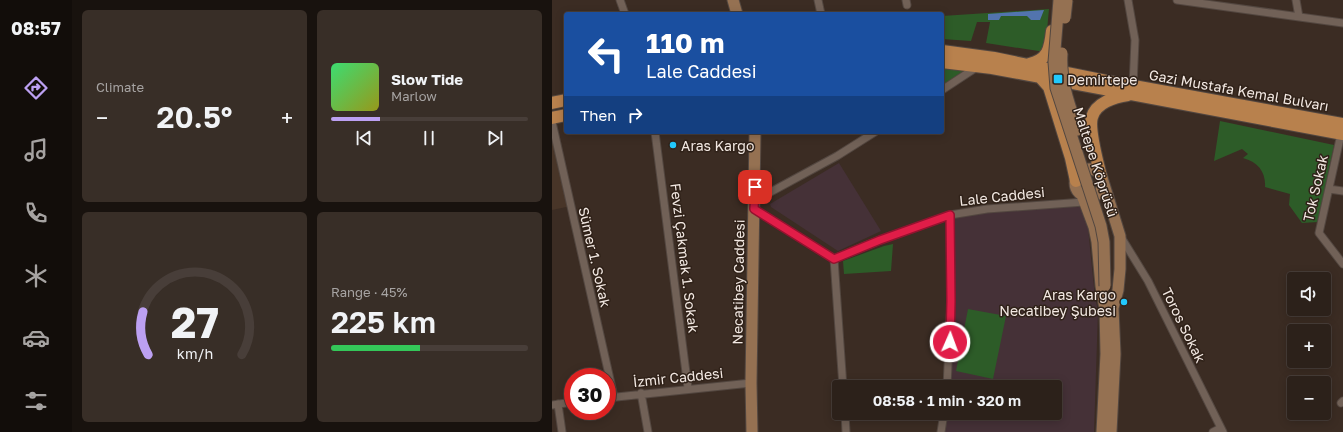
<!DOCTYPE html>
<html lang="en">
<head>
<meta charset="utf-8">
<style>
  :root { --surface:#2c211a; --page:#382e27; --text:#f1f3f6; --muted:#a6a3a2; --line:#483e39; --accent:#bca0f2 }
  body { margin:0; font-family:"Golos Text",sans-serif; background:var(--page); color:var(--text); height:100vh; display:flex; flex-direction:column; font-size:15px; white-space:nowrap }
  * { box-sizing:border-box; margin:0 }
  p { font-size:13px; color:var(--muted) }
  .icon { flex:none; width:22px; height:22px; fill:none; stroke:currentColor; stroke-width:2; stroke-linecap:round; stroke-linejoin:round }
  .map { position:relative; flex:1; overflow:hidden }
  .panel { display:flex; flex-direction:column; gap:10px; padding:10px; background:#18120e; width:480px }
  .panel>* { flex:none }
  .hud { position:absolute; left:12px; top:12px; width:380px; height:122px; border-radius:4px; box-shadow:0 2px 10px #0003,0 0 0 1px var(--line); background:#1a4fa0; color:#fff; overflow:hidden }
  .controls { position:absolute; left:735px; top:272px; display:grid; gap:8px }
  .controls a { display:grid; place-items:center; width:44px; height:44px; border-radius:4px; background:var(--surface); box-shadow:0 2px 10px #0003,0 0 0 1px var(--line); font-size:20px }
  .speed { position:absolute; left:12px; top:368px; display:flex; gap:8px; font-size:20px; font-weight:700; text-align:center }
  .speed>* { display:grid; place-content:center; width:52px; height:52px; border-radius:50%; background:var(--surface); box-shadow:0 2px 10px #0003,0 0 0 1px var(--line); line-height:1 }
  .speed .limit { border:6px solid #d22; background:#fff; color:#111 }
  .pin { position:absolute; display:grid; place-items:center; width:34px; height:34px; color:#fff; margin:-17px; border-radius:8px; box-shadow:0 2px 6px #0006 }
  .me { position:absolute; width:44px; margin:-22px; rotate:2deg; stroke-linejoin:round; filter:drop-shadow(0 0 3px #0008) }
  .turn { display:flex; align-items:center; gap:14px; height:84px; padding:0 16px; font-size:18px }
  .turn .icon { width:52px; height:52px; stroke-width:2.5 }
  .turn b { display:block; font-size:28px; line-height:34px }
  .then { display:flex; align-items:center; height:38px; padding:0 16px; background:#0003; gap:8px; font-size:15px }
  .big { font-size:30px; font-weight:600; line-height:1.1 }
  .panel .card { flex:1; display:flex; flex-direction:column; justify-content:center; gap:6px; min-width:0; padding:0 14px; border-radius:6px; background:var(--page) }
  .panel .dial { align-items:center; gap:0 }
  .dial svg { height:104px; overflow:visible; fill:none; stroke:var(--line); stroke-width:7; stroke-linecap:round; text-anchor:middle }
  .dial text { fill:var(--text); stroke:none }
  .song { display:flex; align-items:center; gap:12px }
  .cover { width:48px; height:48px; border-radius:6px; background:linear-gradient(135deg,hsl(140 70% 55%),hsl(60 70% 35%)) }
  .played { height:4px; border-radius:2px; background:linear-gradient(90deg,var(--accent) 25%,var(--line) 25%) }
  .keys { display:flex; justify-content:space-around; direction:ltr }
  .heat { display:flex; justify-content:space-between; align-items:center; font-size:22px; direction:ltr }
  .charge { height:6px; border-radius:3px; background:linear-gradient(90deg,#34c759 45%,var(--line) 0) }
  .panel .tiles { flex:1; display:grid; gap:10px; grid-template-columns:repeat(2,1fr) }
  .trip { position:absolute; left:280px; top:380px; width:230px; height:40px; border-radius:4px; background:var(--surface); box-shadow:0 2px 10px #0003,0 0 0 1px var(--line); font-weight:600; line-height:40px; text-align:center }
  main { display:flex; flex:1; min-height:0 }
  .dock { display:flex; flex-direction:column; width:72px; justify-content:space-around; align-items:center; background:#120d0a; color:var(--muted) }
  .dock .icon { width:28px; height:28px }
  .dock .current { color:var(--accent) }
  .dock b { font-size:18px; color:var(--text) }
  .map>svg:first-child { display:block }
</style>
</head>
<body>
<main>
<nav class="dock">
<b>08:57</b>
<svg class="icon current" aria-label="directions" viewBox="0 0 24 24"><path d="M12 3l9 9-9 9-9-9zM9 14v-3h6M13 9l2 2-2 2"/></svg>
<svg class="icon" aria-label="music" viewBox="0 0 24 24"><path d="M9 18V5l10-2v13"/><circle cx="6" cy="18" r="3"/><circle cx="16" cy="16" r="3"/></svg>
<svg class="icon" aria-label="phone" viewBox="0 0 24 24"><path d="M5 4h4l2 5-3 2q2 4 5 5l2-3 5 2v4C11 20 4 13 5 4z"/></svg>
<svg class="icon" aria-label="climate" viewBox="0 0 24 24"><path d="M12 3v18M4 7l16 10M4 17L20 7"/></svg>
<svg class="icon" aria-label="car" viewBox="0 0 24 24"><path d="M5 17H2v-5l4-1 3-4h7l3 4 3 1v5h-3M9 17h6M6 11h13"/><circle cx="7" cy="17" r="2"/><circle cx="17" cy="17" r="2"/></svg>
<svg class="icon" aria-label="filters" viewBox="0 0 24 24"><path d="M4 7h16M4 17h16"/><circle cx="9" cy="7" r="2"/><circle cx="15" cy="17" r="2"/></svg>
</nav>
<section class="panel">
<div class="tiles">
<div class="card"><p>Climate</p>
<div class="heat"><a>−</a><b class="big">20.5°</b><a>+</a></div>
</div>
<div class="card">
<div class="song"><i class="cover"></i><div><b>Slow Tide</b><p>Marlow</p></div></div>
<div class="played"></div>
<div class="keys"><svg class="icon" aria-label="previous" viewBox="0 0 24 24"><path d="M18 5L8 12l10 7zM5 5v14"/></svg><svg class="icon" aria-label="pause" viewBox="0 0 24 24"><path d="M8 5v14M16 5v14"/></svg><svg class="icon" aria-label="next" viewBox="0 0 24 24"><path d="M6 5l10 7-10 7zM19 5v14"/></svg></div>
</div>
<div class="card dial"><svg viewBox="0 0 100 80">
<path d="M14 69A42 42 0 1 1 86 69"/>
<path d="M14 69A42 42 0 0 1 10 36" stroke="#bca0f2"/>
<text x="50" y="56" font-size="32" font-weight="700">27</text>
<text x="50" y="72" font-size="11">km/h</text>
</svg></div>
<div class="card"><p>Range · 45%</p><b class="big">225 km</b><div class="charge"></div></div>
</div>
</section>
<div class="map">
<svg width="791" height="432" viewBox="0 0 791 432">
  <rect width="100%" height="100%" fill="#3b2c23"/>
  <path fill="#483528" d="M0,122L19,206L0,210Z"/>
  <path fill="#453137" d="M287,163L329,231L286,251L219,207L218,204Z
    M526,202L536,228L543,297L546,311L542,432H389L392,413H503V387H395L398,215Z"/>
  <path fill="#2d5c28" d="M497,9L493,52L434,43L438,22H425L419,41L390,39V16Z
    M390,62L425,66L390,90Z
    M668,121L782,145L766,222L750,223L737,205L738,194L713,187C714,172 706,162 691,158L696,154L690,149L662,161Z
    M341,244L339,271L292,274L291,261L332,246Z
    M416,309L454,316L441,379L404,371Z"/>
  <path fill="#5274ae" d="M492,10L488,20H479L475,16H449L447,20H436V14Z"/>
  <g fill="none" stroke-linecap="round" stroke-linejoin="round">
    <defs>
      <path id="street" d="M68,0L73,14
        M266,0L269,14
        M354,0L355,5
        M576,0L583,40L581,86
        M625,0L791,23
        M744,0L747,17
        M390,90L425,67
        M0,122L62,397
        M103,132L136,388
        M789,134L767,233L791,264
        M777,189L791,191
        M202,201L285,156L323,132
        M202,209L282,259
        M569,237L596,281L671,432
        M282,259L328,240L398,215L435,209L532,202
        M282,259L291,387
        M395,387L399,301L398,215
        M89,393L96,432
        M55,398L199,383
        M789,403L791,401
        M6,404L10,432
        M0,405L21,402
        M293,413L294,432
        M389,432L392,413
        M661,432L669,428"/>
      <path id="secondary" d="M181,0L185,14
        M523 183a14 14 0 1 1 28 0a14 14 0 1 1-28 0Z
        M551,181L568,236V269L566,290L561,308L563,354L559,432
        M530,195L542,227L545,242L549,286L553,309L554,354L550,432
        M200,432L199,383L203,132"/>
      <path id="primary" d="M390,51L442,58L554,81L791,124
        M390,62L440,68L791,134
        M477,64C496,60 498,49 500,31
        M489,78L497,87L519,158L524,181
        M0,103L14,100
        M0,118L14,115
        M549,177C546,163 536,129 540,117C544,103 562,97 576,95"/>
    </defs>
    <use href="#street" stroke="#534740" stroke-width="9"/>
    <use href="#secondary" stroke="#534740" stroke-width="13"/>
    <use href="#primary" stroke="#534740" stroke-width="14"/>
    <use href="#street" stroke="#716157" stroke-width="7"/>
    <use href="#secondary" stroke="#957152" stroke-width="11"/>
    <use href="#primary" stroke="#b8814d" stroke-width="12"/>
    <defs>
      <path id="secondary-bridge" d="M507,0L502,62L504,88L549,226L552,242L553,286
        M513,18L515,0
        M510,53C508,80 517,104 526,130"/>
    </defs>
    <use href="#secondary-bridge" stroke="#534740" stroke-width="13" stroke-linecap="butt"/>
    <use href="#secondary-bridge" stroke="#957152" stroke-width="11"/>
  </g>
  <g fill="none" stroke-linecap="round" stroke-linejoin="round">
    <defs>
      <path id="route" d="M203,187L202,209L282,259L328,240L398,215L399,301L398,342"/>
    </defs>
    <use href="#route" stroke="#92132f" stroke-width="10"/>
    <use href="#route" stroke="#e11d48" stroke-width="7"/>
  </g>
  <g fill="#22c9fd" stroke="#302219" stroke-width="1.5">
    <rect x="501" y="74" width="10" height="10" rx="2"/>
    <circle cx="121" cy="145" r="4"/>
    <circle cx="572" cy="302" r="4"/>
  </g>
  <g text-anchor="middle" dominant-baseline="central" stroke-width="3" stroke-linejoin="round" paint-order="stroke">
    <g font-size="14" fill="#f3e9e3" stroke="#302219" text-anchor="start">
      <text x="515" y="79">Demirtepe</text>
      <text x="129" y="145">Aras Kargo</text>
      <text x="564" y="294" text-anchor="end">Aras Kargo<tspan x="564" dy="16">Necatibey Şubesi</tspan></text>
    </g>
    <g font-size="14" fill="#f3e9e3" stroke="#302219">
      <text transform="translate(687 90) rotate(10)">Gazi Mustafa Kemal Bulvarı</text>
      <text transform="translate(544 162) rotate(72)">Maltepe Köprüsü</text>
      <text transform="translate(763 188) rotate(-77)">Tok Sokak</text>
      <text transform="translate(450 196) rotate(-6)">Lale Caddesi</text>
      <text transform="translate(43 257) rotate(77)">Sümer 1. Sokak</text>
      <text transform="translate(133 258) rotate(83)">Fevzi Çakmak 1. Sokak</text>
      <text transform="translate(186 282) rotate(-89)">Necatibey Caddesi</text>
      <text transform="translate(632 325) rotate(64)">Toros Sokak</text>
      <text transform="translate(126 377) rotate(-6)">İzmir Caddesi</text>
    </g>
  </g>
</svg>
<div class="controls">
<a><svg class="icon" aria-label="sound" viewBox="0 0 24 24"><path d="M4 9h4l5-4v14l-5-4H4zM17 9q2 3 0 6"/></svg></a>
<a>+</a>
<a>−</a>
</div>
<div class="speed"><div class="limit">30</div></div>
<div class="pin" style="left:203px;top:187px;background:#d93025"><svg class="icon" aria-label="arrive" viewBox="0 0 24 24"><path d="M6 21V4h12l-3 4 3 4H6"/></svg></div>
<svg class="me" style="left:398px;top:342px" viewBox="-20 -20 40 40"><circle r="17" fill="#e11d48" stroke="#fff" stroke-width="3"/><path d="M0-11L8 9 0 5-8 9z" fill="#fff"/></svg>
<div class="trip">08:58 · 1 min · 320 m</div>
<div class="hud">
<div class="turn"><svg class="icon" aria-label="left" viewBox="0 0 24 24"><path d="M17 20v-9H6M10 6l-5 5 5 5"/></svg><div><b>110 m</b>Lale Caddesi</div></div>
<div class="then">Then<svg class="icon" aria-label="right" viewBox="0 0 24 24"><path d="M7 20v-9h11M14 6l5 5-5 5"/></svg></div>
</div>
</div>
</main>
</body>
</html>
